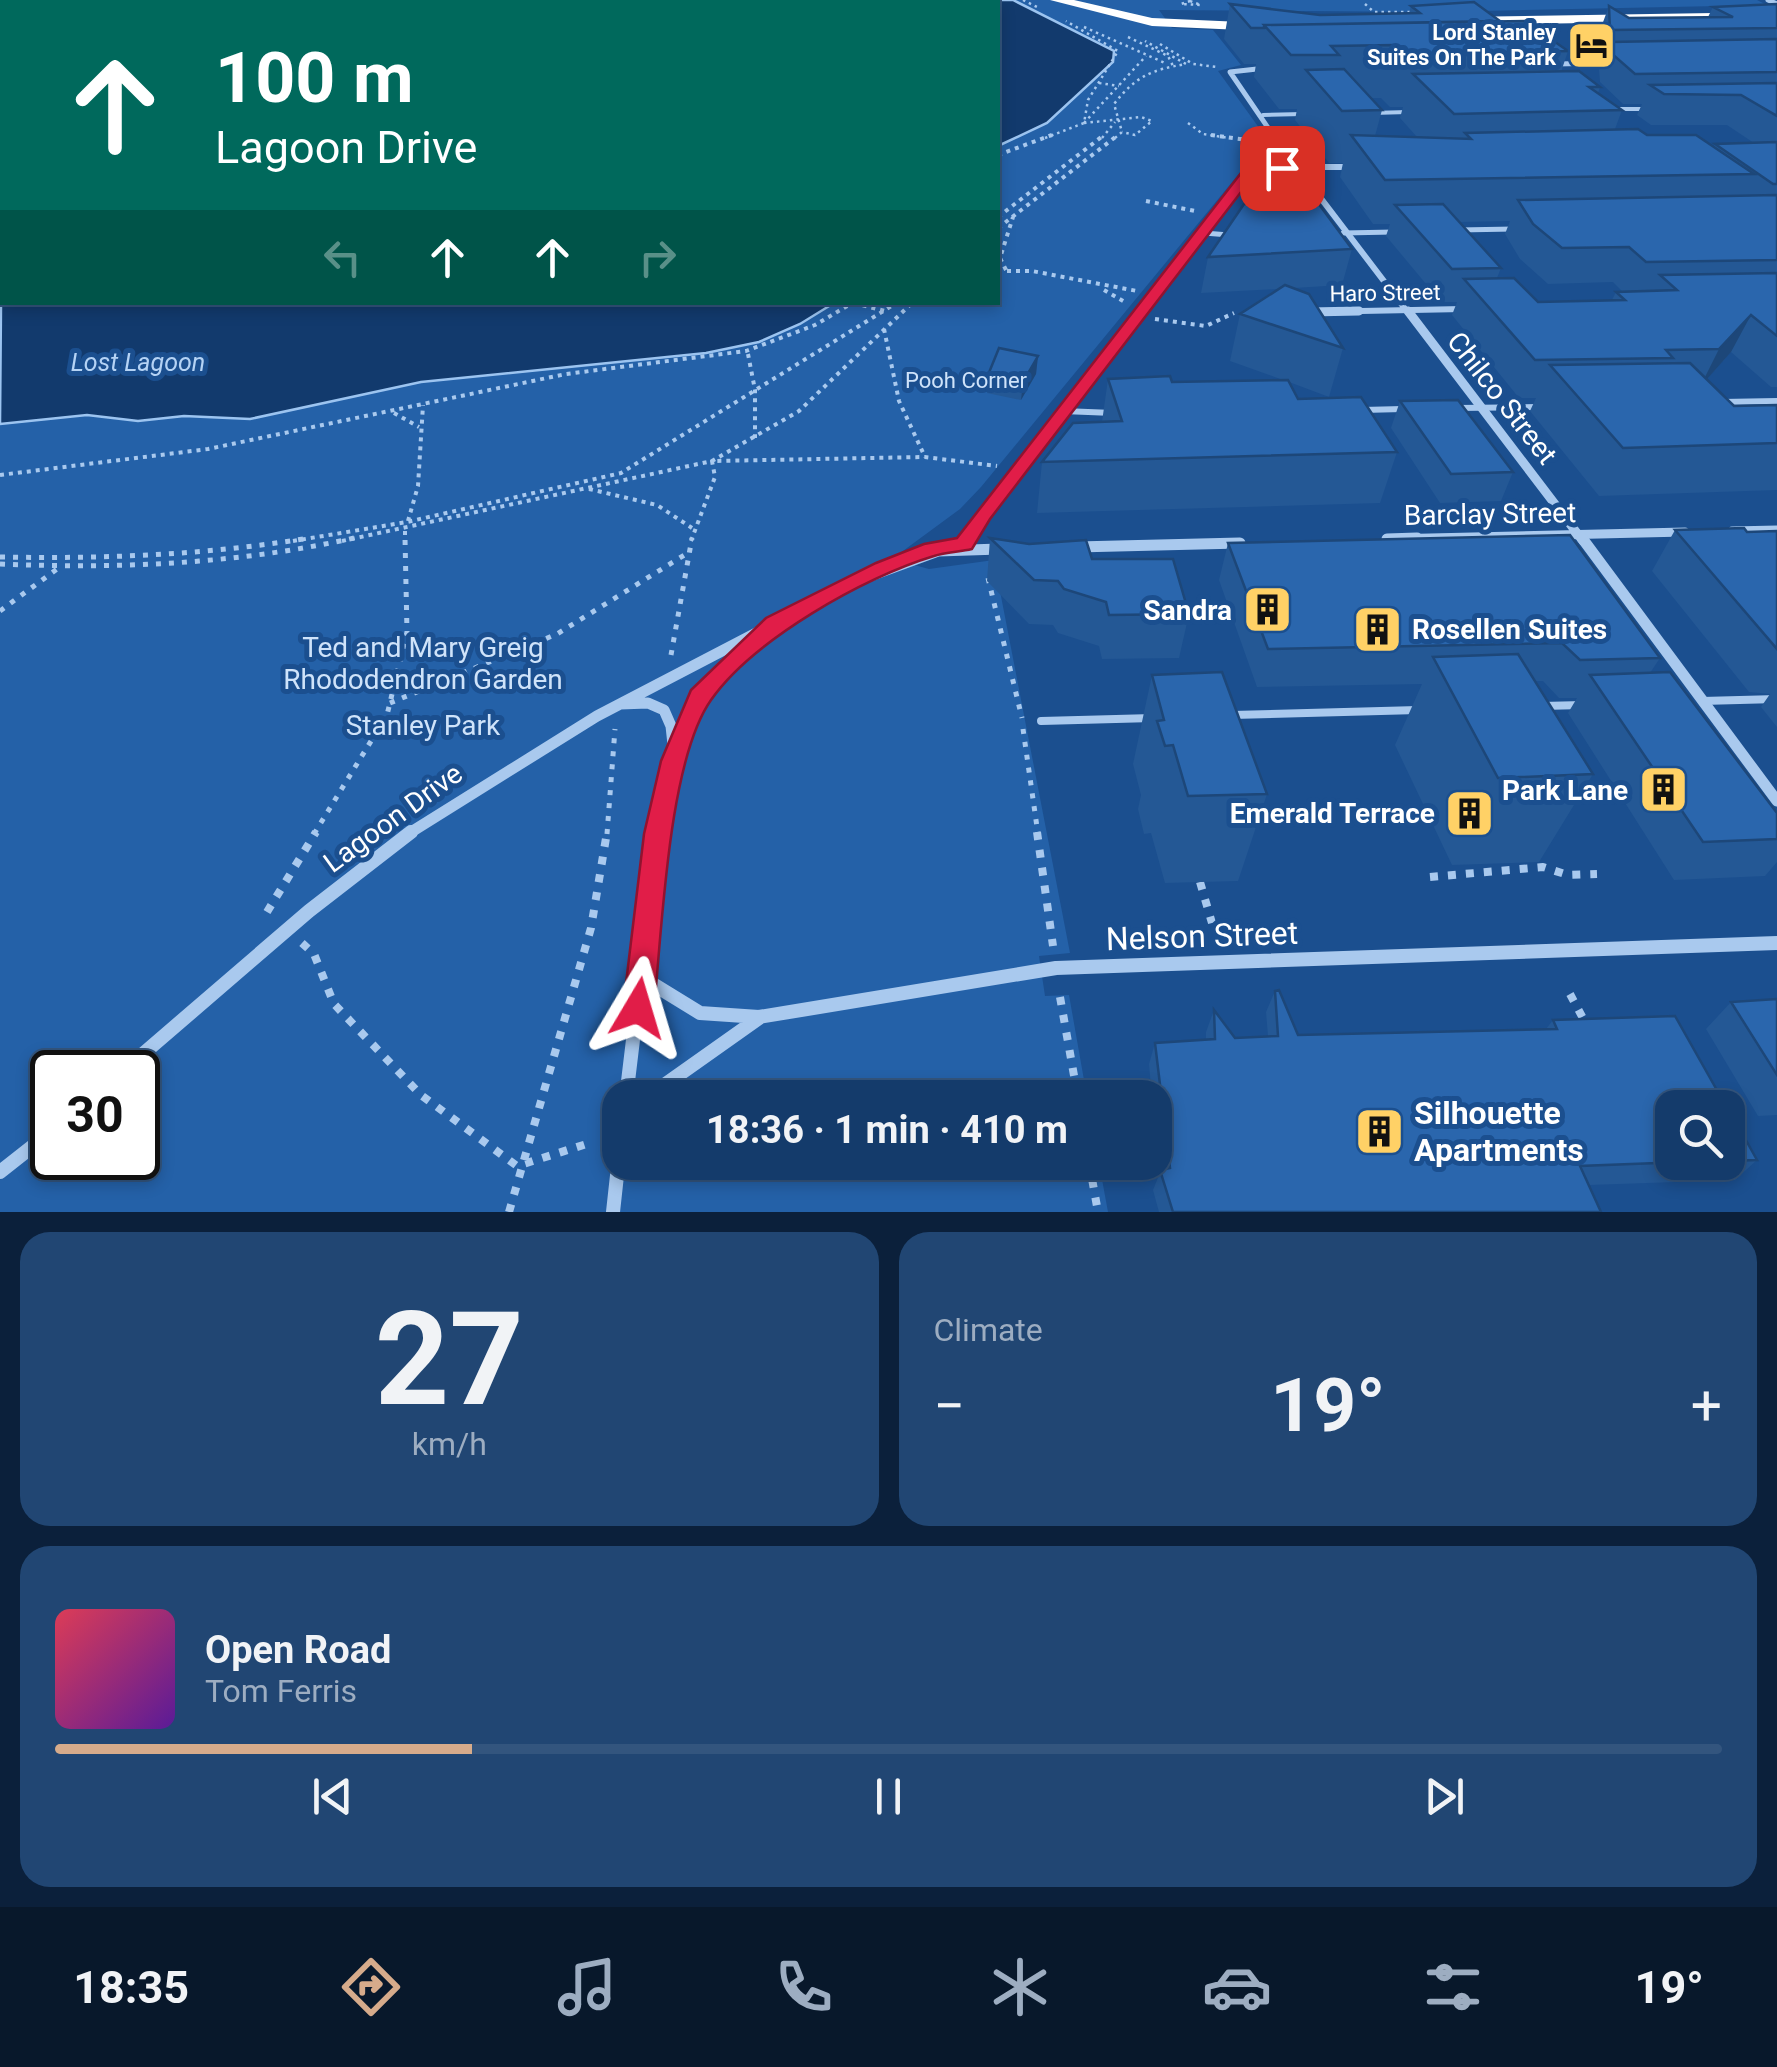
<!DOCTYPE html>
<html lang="en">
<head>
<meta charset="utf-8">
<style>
  :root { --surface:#143b6b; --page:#214673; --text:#f1f3f6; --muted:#9dadc1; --line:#33557e; --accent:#d6ab8b }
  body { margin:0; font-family:Roboto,sans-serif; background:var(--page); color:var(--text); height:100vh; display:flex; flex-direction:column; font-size:38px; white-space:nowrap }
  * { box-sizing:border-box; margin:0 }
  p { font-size:32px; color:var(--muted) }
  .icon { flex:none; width:55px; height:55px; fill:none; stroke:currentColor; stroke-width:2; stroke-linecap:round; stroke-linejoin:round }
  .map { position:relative; height:1212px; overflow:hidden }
  .side { display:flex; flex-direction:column; gap:20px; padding:20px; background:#0b203b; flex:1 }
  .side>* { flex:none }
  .hud { position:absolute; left:0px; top:0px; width:1000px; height:305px; box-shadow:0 5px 15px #0003,0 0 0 2px var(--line); background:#00695c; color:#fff; overflow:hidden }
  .fabs { position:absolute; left:1655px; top:1090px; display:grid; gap:20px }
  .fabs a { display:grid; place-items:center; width:90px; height:90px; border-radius:20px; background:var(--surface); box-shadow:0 5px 15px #0003,0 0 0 2px var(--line); font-size:50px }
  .speed { position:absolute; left:30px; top:1050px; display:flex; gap:20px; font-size:50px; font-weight:700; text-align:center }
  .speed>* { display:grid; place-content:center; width:130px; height:130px; border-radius:50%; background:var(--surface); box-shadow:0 5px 15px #0003,0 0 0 2px var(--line); line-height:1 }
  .speed .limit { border:5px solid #111; border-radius:15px; background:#fff; color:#111 }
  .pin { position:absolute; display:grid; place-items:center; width:85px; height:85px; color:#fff; margin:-42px; border-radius:20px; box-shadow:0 5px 15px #0006 }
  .me { position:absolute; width:110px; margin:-55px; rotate:7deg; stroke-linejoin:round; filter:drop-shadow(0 0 8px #0008) }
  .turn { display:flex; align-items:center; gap:35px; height:210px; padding:0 50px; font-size:45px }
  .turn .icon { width:130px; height:130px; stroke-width:2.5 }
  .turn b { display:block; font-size:70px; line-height:85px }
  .lanes { display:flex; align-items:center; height:95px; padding:0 50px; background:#0003; justify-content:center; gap:50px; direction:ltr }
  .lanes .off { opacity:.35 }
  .big { font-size:75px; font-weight:700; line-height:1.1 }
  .side .card { flex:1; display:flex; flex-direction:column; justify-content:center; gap:15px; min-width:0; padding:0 35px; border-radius:30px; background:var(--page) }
  .side .dial { align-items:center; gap:0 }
  .dial b { font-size:130px; line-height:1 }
  .song { display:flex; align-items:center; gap:30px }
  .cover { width:120px; height:120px; border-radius:15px; background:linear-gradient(135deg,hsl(350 70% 55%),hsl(270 70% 35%)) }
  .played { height:10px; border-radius:5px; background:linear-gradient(90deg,var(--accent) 25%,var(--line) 25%) }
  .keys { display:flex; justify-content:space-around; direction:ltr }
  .heat { display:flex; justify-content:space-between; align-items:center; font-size:55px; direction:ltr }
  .side .tiles { flex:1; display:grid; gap:20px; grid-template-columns:1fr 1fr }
  .card:last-child { grid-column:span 2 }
  .trip { position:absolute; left:602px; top:1080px; width:570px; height:100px; border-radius:30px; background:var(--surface); box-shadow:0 5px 15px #0003,0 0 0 2px var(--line); font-weight:700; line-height:100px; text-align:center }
  .tab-bar { display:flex; height:160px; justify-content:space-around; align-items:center; background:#08182b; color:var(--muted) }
  .tab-bar .icon { width:70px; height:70px }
  .tab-bar .on { color:var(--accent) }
  .tab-bar b { font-size:45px; color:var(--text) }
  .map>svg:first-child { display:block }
</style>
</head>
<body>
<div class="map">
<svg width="1777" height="1212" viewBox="0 0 1777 1212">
  <rect width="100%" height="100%" fill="#1b4f8f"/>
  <path fill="#2461a8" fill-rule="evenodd" d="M0,0H1757L1767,5L1434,12L1159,10L1172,28L1213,30L1241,65L1218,71L1265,136L1259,149L1296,163H1256L1242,170L981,487L960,509L892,559L929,569L994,560L1070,953L1039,956L1045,996L1069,995L1087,1097L620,1098V1162L1099,1163L1108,1212H0ZM2,2H998V302H2ZM52,1072H138V1158H52Z"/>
  <path fill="#123a6d" stroke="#9cc4f0" stroke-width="2.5" d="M485,0H1013L1114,51L1113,62L1047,123L998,146V2H469Z
    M2,187V302L834,303L800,324L759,342L706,353L421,382L250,419L184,416L138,421L87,415L0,424Z"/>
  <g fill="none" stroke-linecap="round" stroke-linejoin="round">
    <path stroke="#a9c9ee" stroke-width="2.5" stroke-dasharray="2.5 4" stroke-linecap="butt" d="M1023,0L1037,7
      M1190,1L1201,5L1181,4Z
      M118,2L163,0
      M1365,4L1374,12H1414
      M1084,27L1165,63
      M1128,37L1168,56L1173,66
      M1160,44L1193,64L1217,67
      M1099,83L1119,86
      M1084,123L1141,117L1152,121L1135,135L1122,132
      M1084,123L1146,56
      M1188,123L1203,134L1229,138
      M1045,138L1084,123L1088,100L1118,51L1066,21
      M1102,138L1115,122
      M1115,138L1122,132L1114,104C1136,76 1151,70 1186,64L1145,41"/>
    <path stroke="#a9c9ee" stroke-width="4" stroke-dasharray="4 5" stroke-linecap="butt" d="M1211,135L1255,141
      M998,155L1052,135
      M1146,201L1195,211
      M998,217L1104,135
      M998,228L1118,135
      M1006,270L1000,258L1013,217
      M998,271H1032L1137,291
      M1104,290L1125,302
      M854,303L885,311
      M1155,319L1206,326L1234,313
      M884,329L899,401L925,457
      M748,354L755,390V438
      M394,413L419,427
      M0,475L208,449L566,374L746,351L815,325L854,302
      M589,489L657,505L692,528
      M408,521L418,486L423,405
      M405,531V541
      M293,541L407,522L621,473L898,302
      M342,541L712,461L799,411L913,302
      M691,541L715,477L712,461L925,457L997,466"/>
    <path stroke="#a9c9ee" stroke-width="5" stroke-dasharray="5 8" stroke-linecap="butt" d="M0,557C104,559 206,555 309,538
      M0,564C120,569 237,564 354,538
      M988,578L1022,718
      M0,611L57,569
      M671,655L692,538
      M390,703L557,634L686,554
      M1023,729L1038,834
      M314,834L387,715L407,632L405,538
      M607,834L615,729"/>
    <path stroke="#a9c9ee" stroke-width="8" stroke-dasharray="8 10" stroke-linecap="butt" d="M1037,832L1053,946
      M1430,877L1543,867L1568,875L1597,874
      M1200,882L1212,923
      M267,912L316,832
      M302,943L314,954L334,1004L421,1095L517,1166L593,1142
      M1570,994L1585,1022
      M1060,997L1078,1098
      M1089,1162L1098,1212
      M509,1212L591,928L607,832"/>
    <path stroke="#a9c9ee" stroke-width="4" d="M1612,109H1648
      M1372,113L1408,112
      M1263,115L1303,114"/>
    <path stroke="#a9c9ee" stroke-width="5" d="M1458,230L1514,229
      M1204,233L1229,235
      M1343,233L1394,232"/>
    <path stroke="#a9c9ee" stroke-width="6" d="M1722,402L1777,401
      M1457,408L1538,407
      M1362,410L1403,409
      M1063,411L1113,413"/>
    <path stroke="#a9c9ee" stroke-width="8" d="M1702,701L1777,699
      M1542,706L1583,705
      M1232,715L1418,710
      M1041,721L1153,718"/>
    <path stroke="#a9c9ee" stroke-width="5" d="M1768,0L1777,4
      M1553,64L1616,63
      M1266,68L1230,72L1275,138"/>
    <path stroke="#a9c9ee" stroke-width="6" d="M1273,135L1282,148
      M1308,167H1356
      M1310,184L1409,314
      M1310,312L1463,309
      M1139,314L1246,176L1271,168"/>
    <path stroke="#a9c9ee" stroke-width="9" d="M1408,311L1583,541
      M1310,312L1359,311
      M1732,531L1777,530
      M1387,539L1685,532
      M966,541L1141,311"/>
    <path stroke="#a9c9ee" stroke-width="11" d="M1582,538L1777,801
      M1387,539L1417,538
      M964,544L968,538
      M1077,547L1240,543
      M620,704L648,703L664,710L671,726L674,754
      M408,834L597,716L856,581L938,551L1000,549
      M658,834L674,761L700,696L767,631"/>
    <path stroke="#a9c9ee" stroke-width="14" d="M643,978L700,1013L759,1017L1056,968L1777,943
      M122,1072L309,911L411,832
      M626,1098L658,832
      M646,1098L759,1018
      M0,1172L52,1131
      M613,1212L620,1148"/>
    <path stroke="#d6e6fa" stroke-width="20" d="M336,2L343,0
      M0,157L2,156"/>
    <path fill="#fff" fill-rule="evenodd" d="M1050,0H1074L1152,18L1264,23L1271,27L1264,31L1152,26Z
      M1777,12V20L1460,25L1453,21L1460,17Z"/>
  </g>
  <path fill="#245895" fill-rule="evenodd" d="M1230,4L1320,15L1409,13L1411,6L1500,21L1568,51L1561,72L1600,87L1598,93L1622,110L1615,129L1714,146L1715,144L1754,143L1727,125H1651L1637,115L1642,104H1623L1600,82L1599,70L1604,58H1599V33L1609,6L1629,18L1708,17L1713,7L1777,4V387H1771L1731,352L1707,379L1734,406L1777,443V490L1599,496L1530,411L1536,398H1519L1452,315L1457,302H1441L1386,236L1390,224H1373L1340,177L1343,163H1329L1295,120L1297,109H1279L1254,77L1256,64H1244L1224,39ZM1372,98H1381L1390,107H1403L1400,118L1417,137L1375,136L1382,110ZM1510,221L1505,234L1520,259L1548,284L1613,282L1623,292H1616L1612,300L1538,302L1497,278L1501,268L1459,222Z
    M1322,169L1313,203L1352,249L1342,285L1294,288L1343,348L1329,397L1289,382L1298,399L1397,452L1380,503L1037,513L1042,462L1102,422L1108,379L1172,382L1283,380L1230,361L1240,314L1278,289L1201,293L1208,257L1251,204L1258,170Z
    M1038,356L1036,374L1021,400L987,393L988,375Z
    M1400,401L1513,472L1501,501L1440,503L1391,428Z
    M1675,530L1747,532L1777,531V727L1761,707L1770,694L1749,692L1652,571Z
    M990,538L1092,559L1189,614L1179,658L1102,659L1099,646L1058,633L1053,625L1029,624L987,581Z
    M1228,543L1660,658L1650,673L1777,813V862L1765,876L1674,880L1568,713L1577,698H1559L1543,681H1535L1593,774L1539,862L1452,865L1395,745L1422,684L1257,687L1219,580Z
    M1152,675L1267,794L1238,881L1165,883L1151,833L1144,834L1138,809L1141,795L1133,764Z
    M1275,991L1298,1035L1546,1029L1553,1020L1672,1162H1728V1108L1757,1160L1735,1180L1589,1185L1601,1212H1159L1153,1190L1161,1170L1155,1120V1098H1152L1149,1064L1155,1043L1206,1040V1032L1214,1010L1235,1038L1268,1036L1266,1012Z
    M1777,999V1115L1758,1116L1706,1029L1731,1002Z"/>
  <path fill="#1d4779" d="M1751,315L1731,352L1700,387L1719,349Z
    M1038,356L1036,374L1021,400L1023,382Z"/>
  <path fill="#2a66ad" stroke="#1d4779" stroke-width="2.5" d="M1474,2L1500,21L1264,25V28H1251L1230,4L1320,15L1420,13L1411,6Z
    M1777,4V28L1610,30L1609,6L1629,18L1733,17L1713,7Z
    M1525,21L1568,51L1404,54L1396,45L1331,46L1339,55H1291L1264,25Z
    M1777,39V72L1635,74L1611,53L1610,42Z
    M1344,69L1382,110L1342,111L1306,70Z
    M1579,71L1600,87H1589L1622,110L1454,114L1413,74Z
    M1777,83V116L1741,95L1664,94L1650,85Z
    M1638,129L1647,135H1696L1754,174L1385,180L1351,135L1471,139L1465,133Z
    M1282,138H1299L1322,169L1258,170Z
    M1777,142V184H1773L1715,144Z
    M1777,195V260L1646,262L1629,247L1562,248L1533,224L1518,200Z
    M1318,203L1352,249L1208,257L1244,204Z
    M1443,204L1501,268L1452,269L1395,205Z
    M1777,273V336L1751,315L1719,349L1666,350L1673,358L1535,360L1464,279L1514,278L1538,302L1625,300L1616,292L1677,290L1660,275Z
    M1285,285L1309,294L1343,348L1240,314Z
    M999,348L1038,356L1023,382L988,375Z
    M1690,363L1734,406L1777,405V443L1623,448L1550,365Z
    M1170,376L1172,382L1288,380L1298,399L1361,397L1397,452L1042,462L1073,423L1122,421L1108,379Z
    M1458,400L1513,472L1451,474L1400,401Z
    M1744,528L1747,532L1777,531V649L1675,530Z
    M1570,535L1660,658L1580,660L1562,643L1268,649L1228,543Z
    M990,538L1029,544L1086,540L1092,559H1173L1189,614L1109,615L1106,602L1064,589L1058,581L1034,580Z
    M1518,654L1593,774L1498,778L1433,657Z
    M1222,672L1267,794L1188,796L1173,745L1165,746L1157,721L1164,720L1152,675Z
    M1670,672L1777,813V839L1703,842L1590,675Z
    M1279,990L1298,1035L1557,1029L1553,1020L1675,1016L1727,1108H1672V1162H1684L1580,1166L1601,1212H1173L1160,1170L1170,1168L1155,1043L1215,1039L1214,1010L1235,1038L1278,1036L1275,991Z
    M1777,999V1075L1731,1002Z
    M1728,1108L1757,1160L1728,1161Z"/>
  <path fill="#e11d48" stroke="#92132f" stroke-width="2.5" d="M1286,165V170L1251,179L990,519L972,549C959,552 946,552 934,556C864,577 753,640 711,700C668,761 662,931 654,1008L650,1018L638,1022L627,1018L623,1008L644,834L661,761L691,690L766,618L876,563L924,544L957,538L1241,173L1257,166Z"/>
  <defs>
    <symbol id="hotel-square" viewBox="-11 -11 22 22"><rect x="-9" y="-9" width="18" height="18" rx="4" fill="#ffd166" stroke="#1b4f8f"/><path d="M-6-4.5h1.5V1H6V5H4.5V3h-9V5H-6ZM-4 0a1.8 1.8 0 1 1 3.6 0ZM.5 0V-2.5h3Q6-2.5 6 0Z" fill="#111"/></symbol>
    <symbol id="building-square" viewBox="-11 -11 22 22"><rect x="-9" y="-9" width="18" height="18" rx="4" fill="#ffd166" stroke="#1b4f8f"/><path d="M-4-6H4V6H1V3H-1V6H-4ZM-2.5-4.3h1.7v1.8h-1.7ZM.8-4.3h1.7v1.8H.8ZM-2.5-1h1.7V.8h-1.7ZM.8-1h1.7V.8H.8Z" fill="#111"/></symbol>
  </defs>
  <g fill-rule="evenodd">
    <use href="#hotel-square" x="1564" y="18" width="55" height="55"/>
    <use href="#building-square" x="1240" y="582" width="55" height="55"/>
    <use href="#building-square" x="1350" y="602" width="55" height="55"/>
    <use href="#building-square" x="1636" y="762" width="55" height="55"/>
    <use href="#building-square" x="1442" y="786" width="55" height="55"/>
    <use href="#building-square" x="1352" y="1104" width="55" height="55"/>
  </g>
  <g text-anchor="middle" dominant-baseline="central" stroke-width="10" stroke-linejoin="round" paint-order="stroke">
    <g font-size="22" font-weight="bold" fill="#fff" stroke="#1b4f8f" text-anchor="end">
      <text x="1556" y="32">Lord Stanley<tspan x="1556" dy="25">Suites On The Park</tspan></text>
    </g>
    <g font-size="22" fill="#fff" stroke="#1b4f8f">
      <text transform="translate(1385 293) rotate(-1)">Haro Street</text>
    </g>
    <g font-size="22" fill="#cfe3fa" stroke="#1b4f8f">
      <text x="966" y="380">Pooh Corner</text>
    </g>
    <g font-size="25" font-style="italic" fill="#b5d3f5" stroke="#1b4f8f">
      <text x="138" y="362">Lost Lagoon</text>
    </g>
    <g font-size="28" fill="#fff" stroke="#1b4f8f">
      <text transform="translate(1502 398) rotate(52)">Chilco Street</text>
      <text transform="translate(1490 514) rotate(-1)">Barclay Street</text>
      <text transform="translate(393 818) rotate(-36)">Lagoon Drive</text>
    </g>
    <g font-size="28" font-weight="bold" fill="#fff" stroke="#1b4f8f" text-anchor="end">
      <text x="1232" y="610">Sandra</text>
      <text x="1412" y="629" text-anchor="start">Rosellen Suites</text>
      <text x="1628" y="790">Park Lane</text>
      <text x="1435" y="813">Emerald Terrace</text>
    </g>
    <g font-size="28" fill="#cfe3fa" stroke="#1b4f8f">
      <text x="423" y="647">Ted and Mary Greig<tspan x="423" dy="32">Rhododendron Garden</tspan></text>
      <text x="423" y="725">Stanley Park</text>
    </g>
    <g font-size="32" fill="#fff" stroke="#1b4f8f">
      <text transform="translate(1202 936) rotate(-2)">Nelson Street</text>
    </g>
    <g font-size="32" font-weight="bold" fill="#fff" stroke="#1b4f8f" text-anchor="start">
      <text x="1414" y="1113">Silhouette<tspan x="1414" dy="37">Apartments</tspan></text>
    </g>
  </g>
</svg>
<div class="fabs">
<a><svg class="icon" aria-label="search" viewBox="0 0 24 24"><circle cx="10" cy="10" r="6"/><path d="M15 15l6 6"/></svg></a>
</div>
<div class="speed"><div class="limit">30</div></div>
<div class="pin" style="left:1282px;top:168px;background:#d93025"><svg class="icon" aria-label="arrive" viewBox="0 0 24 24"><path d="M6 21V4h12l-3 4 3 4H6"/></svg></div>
<svg class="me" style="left:638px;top:1008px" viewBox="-20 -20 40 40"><path d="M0-17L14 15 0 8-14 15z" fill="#e11d48" stroke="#fff" stroke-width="4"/></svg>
<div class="trip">18:36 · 1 min · 410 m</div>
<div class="hud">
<div class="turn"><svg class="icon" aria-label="ahead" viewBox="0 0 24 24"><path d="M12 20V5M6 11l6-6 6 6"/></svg><div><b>100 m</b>Lagoon Drive</div></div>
<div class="lanes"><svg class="icon off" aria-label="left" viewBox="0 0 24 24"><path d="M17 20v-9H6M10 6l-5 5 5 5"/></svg><svg class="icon" aria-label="ahead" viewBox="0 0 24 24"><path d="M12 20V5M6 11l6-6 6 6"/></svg><svg class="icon" aria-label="ahead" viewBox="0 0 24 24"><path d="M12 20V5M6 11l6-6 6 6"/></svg><svg class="icon off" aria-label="right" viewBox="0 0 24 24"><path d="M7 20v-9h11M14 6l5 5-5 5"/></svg></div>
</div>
</div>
<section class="side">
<div class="tiles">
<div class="card dial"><b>27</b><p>km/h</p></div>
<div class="card"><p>Climate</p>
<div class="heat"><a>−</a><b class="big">19°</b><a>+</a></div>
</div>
<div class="card">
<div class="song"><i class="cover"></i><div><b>Open Road</b><p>Tom Ferris</p></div></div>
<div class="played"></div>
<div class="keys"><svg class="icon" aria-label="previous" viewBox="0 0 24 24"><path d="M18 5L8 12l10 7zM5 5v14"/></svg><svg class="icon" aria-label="pause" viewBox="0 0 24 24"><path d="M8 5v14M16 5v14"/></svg><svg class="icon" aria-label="next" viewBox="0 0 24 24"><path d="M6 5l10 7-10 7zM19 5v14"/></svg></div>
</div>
</div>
</section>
<nav class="tab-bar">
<b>18:35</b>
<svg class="icon on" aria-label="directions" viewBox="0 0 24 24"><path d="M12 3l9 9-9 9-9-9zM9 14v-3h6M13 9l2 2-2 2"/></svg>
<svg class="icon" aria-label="music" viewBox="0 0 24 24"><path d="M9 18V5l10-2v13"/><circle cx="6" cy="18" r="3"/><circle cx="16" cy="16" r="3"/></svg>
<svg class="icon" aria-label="phone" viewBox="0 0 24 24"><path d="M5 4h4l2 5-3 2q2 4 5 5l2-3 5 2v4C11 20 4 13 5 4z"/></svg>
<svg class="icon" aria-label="climate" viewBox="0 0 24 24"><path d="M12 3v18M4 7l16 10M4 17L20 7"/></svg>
<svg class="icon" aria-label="car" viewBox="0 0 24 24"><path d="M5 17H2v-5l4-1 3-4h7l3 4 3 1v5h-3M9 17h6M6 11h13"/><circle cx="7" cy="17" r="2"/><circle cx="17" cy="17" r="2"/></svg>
<svg class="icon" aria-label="filters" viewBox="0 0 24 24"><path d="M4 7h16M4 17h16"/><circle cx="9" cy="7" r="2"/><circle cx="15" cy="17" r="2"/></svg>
<b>19°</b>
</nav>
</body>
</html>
